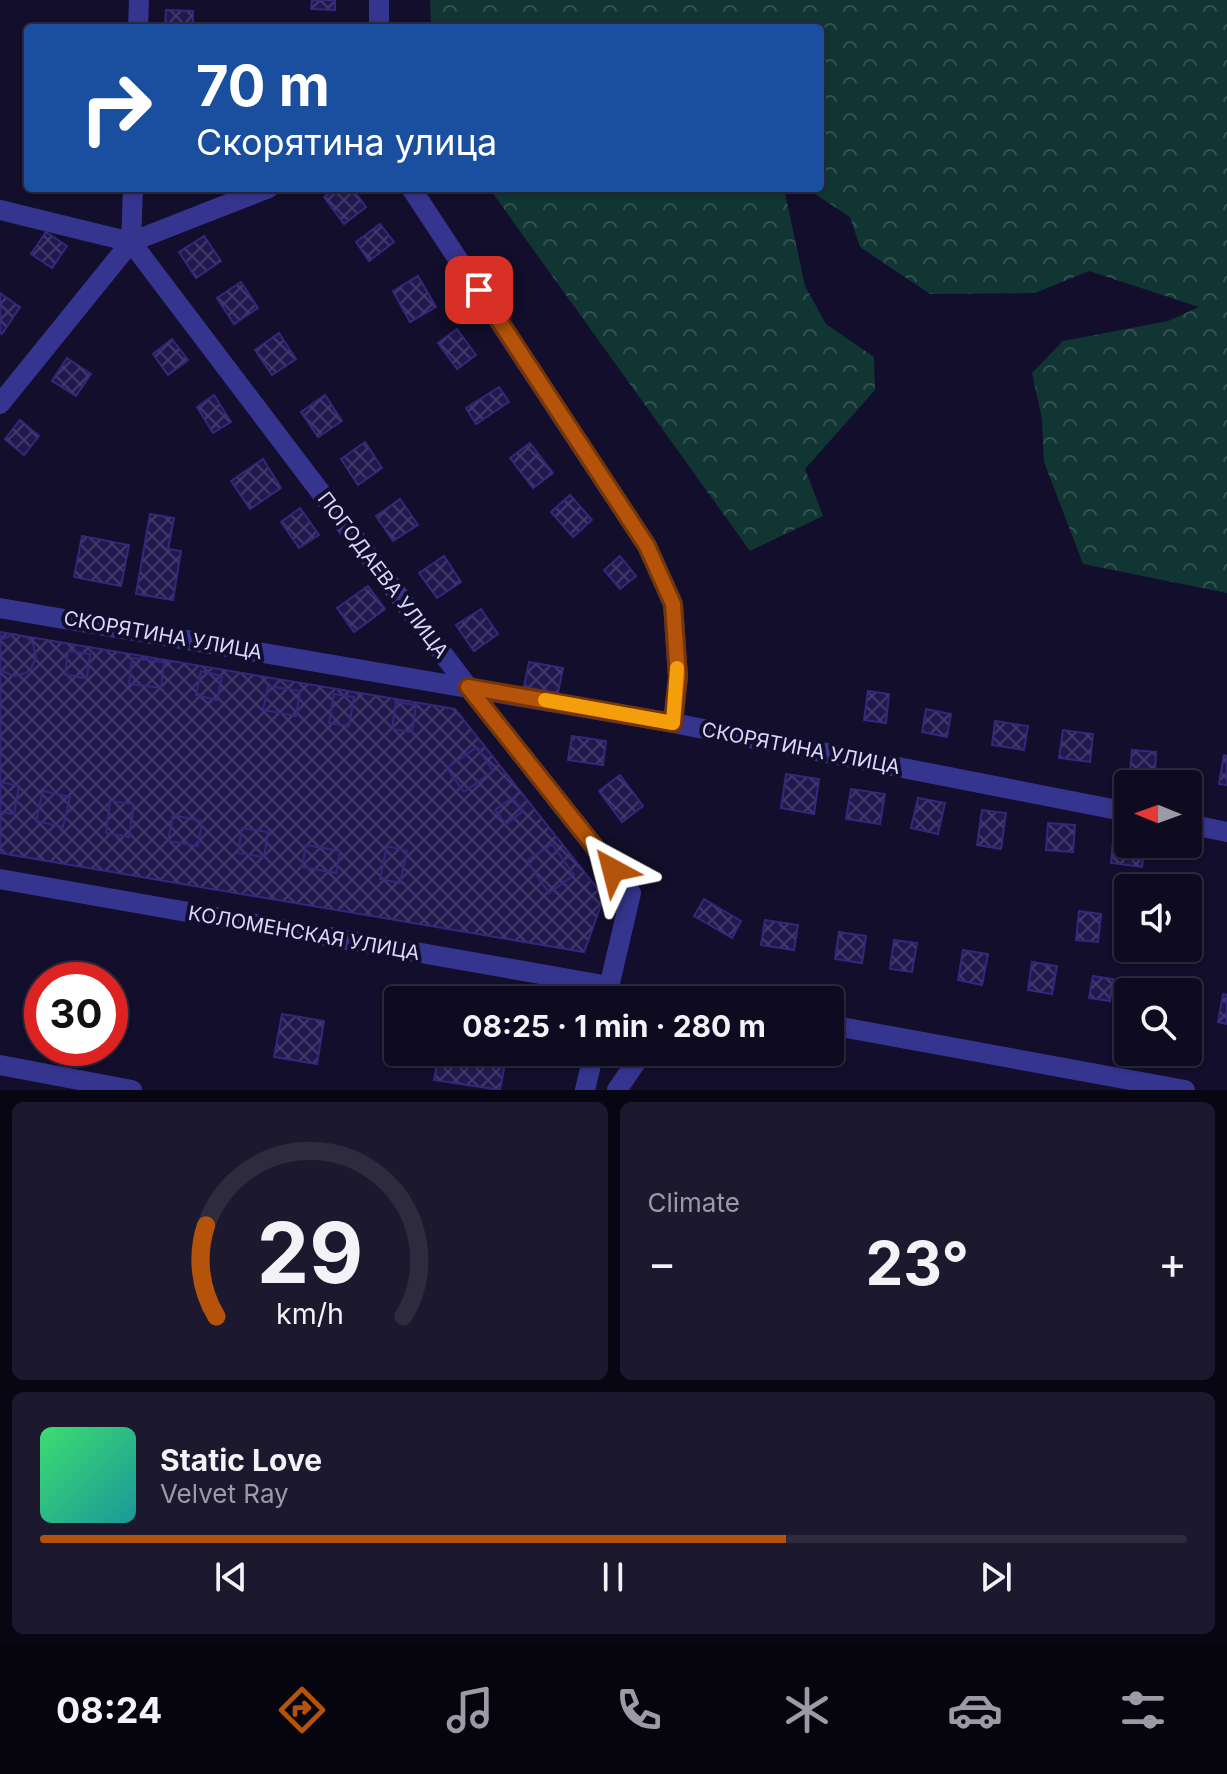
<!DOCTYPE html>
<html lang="en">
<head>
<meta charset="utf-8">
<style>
  :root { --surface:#0e0a20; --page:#1c182d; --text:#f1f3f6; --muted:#9b9aa5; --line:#2e2b3e; --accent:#b45309 }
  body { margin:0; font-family:Inter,sans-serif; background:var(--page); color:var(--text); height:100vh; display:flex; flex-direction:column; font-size:30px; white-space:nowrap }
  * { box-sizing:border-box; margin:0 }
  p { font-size:26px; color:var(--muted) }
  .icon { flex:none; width:44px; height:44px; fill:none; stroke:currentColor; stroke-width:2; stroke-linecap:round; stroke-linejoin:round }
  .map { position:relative; height:1090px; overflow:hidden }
  .drawer { display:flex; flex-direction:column; gap:12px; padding:12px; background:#080612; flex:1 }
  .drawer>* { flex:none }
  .top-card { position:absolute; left:24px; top:24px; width:800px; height:168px; border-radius:8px; box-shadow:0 2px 6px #0004,0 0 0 2px var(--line); background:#1a4fa0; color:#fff; overflow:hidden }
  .needle { width:52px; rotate:271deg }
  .controls { position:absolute; left:1114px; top:770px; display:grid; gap:16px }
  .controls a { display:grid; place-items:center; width:88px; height:88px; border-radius:8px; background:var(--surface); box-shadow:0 2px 6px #0004,0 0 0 2px var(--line); font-size:40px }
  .speed { position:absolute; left:24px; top:962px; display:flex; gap:16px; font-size:40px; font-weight:700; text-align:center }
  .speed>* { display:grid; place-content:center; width:104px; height:104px; border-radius:50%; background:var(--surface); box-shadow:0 2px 6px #0004,0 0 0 2px var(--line); line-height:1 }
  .speed .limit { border:12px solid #d22; background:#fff; color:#111 }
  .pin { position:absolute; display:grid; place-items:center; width:68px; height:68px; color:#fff; margin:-34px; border-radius:16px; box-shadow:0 4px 12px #0006 }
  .me { position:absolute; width:88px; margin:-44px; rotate:322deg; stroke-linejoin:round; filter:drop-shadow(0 0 6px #0008) }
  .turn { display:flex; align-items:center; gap:28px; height:168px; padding:0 40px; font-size:36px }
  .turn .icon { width:104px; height:104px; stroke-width:2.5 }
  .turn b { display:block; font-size:56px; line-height:68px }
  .big { font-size:60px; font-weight:700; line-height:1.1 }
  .drawer .widget { flex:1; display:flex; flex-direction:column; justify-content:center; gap:12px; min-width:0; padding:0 28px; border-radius:12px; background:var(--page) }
  .drawer .dial { align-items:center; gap:0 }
  .dial svg { height:208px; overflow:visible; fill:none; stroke:var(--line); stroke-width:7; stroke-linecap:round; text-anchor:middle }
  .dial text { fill:var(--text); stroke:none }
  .song { display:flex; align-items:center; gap:24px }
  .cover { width:96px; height:96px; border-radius:12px; background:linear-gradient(135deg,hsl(140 70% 55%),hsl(180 70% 35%)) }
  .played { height:8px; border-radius:4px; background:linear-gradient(90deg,var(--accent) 65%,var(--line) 65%) }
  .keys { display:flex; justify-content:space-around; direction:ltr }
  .heat { display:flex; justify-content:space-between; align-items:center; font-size:44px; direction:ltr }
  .drawer .tiles { flex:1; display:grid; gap:12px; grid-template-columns:1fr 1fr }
  .widget:last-child { grid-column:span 2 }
  .trip { position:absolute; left:384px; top:986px; width:460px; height:80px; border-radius:8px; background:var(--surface); box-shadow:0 2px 6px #0004,0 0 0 2px var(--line); font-weight:700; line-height:80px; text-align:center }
  .tabs { display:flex; height:128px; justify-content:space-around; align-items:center; background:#06040d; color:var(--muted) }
  .tabs .icon { width:56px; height:56px }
  .tabs .current { color:var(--accent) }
  .tabs b { font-size:36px; color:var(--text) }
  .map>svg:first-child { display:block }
</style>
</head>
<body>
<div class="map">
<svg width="1227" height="1090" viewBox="0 0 1227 1090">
  <defs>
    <pattern id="forest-crowns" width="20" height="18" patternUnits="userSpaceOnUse" patternTransform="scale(2)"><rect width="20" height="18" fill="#103533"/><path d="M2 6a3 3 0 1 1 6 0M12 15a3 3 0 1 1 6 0" fill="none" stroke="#325252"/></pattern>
    <pattern id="building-cross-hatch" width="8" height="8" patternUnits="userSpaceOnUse" patternTransform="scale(2)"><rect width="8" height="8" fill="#21184e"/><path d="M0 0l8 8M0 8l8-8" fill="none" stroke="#413969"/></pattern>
  </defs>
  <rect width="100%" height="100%" fill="#120e2b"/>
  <path fill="url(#forest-crowns)" d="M430,0H1227V593L1083,564L1044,462L1042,419L1032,373L1063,341L1168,321L1199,307L1089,271L1035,293L930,294L860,247L850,217L806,188H820V28H431Z
    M489,188H784L805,286L826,324L874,357L875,390L805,469L823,516L750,551Z"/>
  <path fill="url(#building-cross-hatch)" stroke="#36277c" stroke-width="2" d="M312,0H335V10L311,9Z
    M166,10L193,11V28H165Z
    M336,188H352L366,207L344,224L324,197Z
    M380,224L394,242L369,261L356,242Z
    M46,232L67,246L52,268L31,254Z
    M204,236L221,261L196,278L179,252Z
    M418,276L436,307L410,322L393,291Z
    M241,282L258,308L234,324L217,298Z
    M0,293L20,307L2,334L0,333Z
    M457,329L476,355L457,369L438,343Z
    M279,333L296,359L272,375L255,350Z
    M172,339L188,360L168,375L153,354Z
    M67,358L91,374L76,396L52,381Z
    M499,387L509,402L476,424L466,408Z
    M214,395L231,422L213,433L197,407Z
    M325,395L342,421L318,437L301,412Z
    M20,420L39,436L24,455L5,439Z
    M365,442L382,468L358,485L341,459Z
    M530,443L553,473L533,488L510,458Z
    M263,459L281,488L250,509L231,481Z
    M570,495L592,520L573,537L551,512Z
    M400,499L418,525L393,541L376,516Z
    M300,508L319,535L299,548L281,522Z
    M150,514L174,518L168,549L181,551L173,600L136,594Z
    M82,536L129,545L121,586L74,577Z
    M444,556L461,582L437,598L419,573Z
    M620,556L636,576L620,589L604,570Z
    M368,586L385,609L354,632L337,608Z
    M481,609L498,634L474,651L456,625Z
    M0,632L455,709L604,897L584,952L0,853Z
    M14,634L28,638L33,644L36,657L31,669L26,673L13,676L0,670V640Z
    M68,651L90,654L87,678L65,675Z
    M132,658L164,662L161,688L129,684Z
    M529,662L563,668L558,693L524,687Z
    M201,671L222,676L217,700L196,695Z
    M268,686L300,691L296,716L263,710Z
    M868,691L889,694L886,723L864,720Z
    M334,694L354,697L349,726L329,723Z
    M396,702L416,705L412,732L392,729Z
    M926,709L951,714L947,737L922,732Z
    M995,721L1028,726L1024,750L992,745Z
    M1063,730L1093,734L1090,762L1059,758Z
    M572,736L606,741L603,765L568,760Z
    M477,747L493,771L464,792L447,768Z
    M1132,750L1156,752L1155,775L1130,773Z
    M1224,755L1227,756V785L1219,784Z
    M786,774L819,779L814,814L781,808Z
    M620,775L643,806L622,822L599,791Z
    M0,782L19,786L14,814L0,812Z
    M851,789L885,794L880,824L846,819Z
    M43,791L70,797L63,827L36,821Z
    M512,798L523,811L506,824L495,810Z
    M918,798L945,803L938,834L911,828Z
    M110,801L134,804L129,837L106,833Z
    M982,810L1006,813L1001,849L977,845Z
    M173,815L202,821L198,846L168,841Z
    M1048,823L1075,825L1073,852L1046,850Z
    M242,828L268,832L264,857L238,853Z
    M1114,830L1128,832V844H1145L1142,867L1111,863Z
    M552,844L574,875L549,893L527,861Z
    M306,845L340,851L336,873L302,867Z
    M387,846L407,851L400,883L380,879Z
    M704,899L741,921L732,938L694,916Z
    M1079,911L1101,914L1098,942L1076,940Z
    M765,920L798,925L794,950L761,945Z
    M839,932L866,936L862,963L835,959Z
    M894,940L917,943L912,972L890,969Z
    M963,950L988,954L982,985L958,980Z
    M1032,962L1057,966L1052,994L1028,990Z
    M1093,976L1113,979L1110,1001L1089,998Z
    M1160,980L1192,986L1188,1006V992H1157Z
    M110,984L115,985L110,1019Z
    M1223,994L1227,995V1024L1218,1022Z
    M282,1014L324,1021L317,1064L274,1057Z
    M439,1052H507L500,1090L434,1080Z"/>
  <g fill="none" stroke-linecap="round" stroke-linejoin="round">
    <path stroke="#35348e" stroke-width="20" d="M379,0V28
      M138,28L139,0
      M411,188L647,546L673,604L678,677L673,723
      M0,210L131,242
      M131,242L468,687L631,893L606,1000
      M131,242L133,188
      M0,404L131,242L269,188
      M0,608L673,723L1128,812
      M1188,824L1227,832
      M0,879L609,986
      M830,1025L1185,1090
      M585,1090L594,1052
      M617,1090L643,1052"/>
    <path stroke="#35348e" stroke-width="20" d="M0,1065L132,1090"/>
  </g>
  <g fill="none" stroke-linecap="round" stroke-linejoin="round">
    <defs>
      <path id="route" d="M479,290L647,546L673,604L678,677L673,723L468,687L613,870"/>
    </defs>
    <use href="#route" stroke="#753606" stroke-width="20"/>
    <use href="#route" stroke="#b45309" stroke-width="14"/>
    <path stroke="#f59e0b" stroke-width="14" d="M545,700L673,723L677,668"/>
  </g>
  <g text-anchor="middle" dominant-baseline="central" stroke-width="8" stroke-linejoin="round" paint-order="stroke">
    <g font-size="20" fill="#dbd7ff" stroke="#120e2b">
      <text transform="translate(383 575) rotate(53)">ПОГОДАЕВА УЛИЦА</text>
      <text transform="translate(163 635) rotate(10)">СКОРЯТИНА УЛИЦА</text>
      <text transform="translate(801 748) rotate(11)">СКОРЯТИНА УЛИЦА</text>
      <text transform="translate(304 933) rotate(10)">КОЛОМЕНСКАЯ УЛИЦА</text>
    </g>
  </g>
</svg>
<div class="controls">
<a><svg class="needle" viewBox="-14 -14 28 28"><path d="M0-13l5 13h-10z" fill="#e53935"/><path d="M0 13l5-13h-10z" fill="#9b9aa5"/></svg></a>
<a><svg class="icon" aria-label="sound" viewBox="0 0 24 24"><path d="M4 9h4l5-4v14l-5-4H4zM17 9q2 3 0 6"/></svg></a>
<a><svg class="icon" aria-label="search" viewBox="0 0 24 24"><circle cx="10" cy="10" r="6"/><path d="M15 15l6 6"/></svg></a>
</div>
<div class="speed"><div class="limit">30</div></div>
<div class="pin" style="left:479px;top:290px;background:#d93025"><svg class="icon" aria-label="arrive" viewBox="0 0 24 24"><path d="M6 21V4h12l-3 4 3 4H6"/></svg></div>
<svg class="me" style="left:613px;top:870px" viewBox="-20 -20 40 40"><path d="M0-17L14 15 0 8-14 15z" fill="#b45309" stroke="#fff" stroke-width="4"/></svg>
<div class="trip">08:25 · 1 min · 280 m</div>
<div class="top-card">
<div class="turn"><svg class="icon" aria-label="right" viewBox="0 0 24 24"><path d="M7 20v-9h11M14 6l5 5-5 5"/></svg><div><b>70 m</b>Скорятина улица</div></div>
</div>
</div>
<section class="drawer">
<div class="tiles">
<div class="widget dial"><svg viewBox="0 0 100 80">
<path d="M14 69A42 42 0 1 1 86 69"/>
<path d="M14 69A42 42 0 0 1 10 34" stroke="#b45309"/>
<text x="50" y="56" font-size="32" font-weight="700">29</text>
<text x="50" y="72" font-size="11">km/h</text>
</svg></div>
<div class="widget"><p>Climate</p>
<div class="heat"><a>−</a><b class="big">23°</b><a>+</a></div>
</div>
<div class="widget">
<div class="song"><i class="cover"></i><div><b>Static Love</b><p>Velvet Ray</p></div></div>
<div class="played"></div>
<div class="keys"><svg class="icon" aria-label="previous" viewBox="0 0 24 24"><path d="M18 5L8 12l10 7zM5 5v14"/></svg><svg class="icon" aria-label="pause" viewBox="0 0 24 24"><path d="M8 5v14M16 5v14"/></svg><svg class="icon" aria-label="next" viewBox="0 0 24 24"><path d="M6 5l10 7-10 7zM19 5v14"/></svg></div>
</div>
</div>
</section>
<nav class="tabs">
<b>08:24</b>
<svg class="icon current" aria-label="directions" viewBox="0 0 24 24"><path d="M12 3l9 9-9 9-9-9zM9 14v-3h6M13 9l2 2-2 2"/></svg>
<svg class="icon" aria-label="music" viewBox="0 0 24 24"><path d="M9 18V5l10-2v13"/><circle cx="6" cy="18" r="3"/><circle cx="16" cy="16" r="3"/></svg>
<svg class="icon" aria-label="phone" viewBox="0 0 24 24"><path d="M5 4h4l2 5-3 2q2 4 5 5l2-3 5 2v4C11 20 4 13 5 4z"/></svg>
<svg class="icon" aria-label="climate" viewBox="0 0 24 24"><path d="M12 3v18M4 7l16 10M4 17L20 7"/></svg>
<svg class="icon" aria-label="car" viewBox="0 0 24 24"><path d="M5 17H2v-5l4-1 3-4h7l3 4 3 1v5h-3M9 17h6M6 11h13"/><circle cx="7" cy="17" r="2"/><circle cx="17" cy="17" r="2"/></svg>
<svg class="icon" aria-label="filters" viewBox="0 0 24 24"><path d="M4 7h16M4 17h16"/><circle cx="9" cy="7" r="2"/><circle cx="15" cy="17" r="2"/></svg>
</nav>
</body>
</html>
